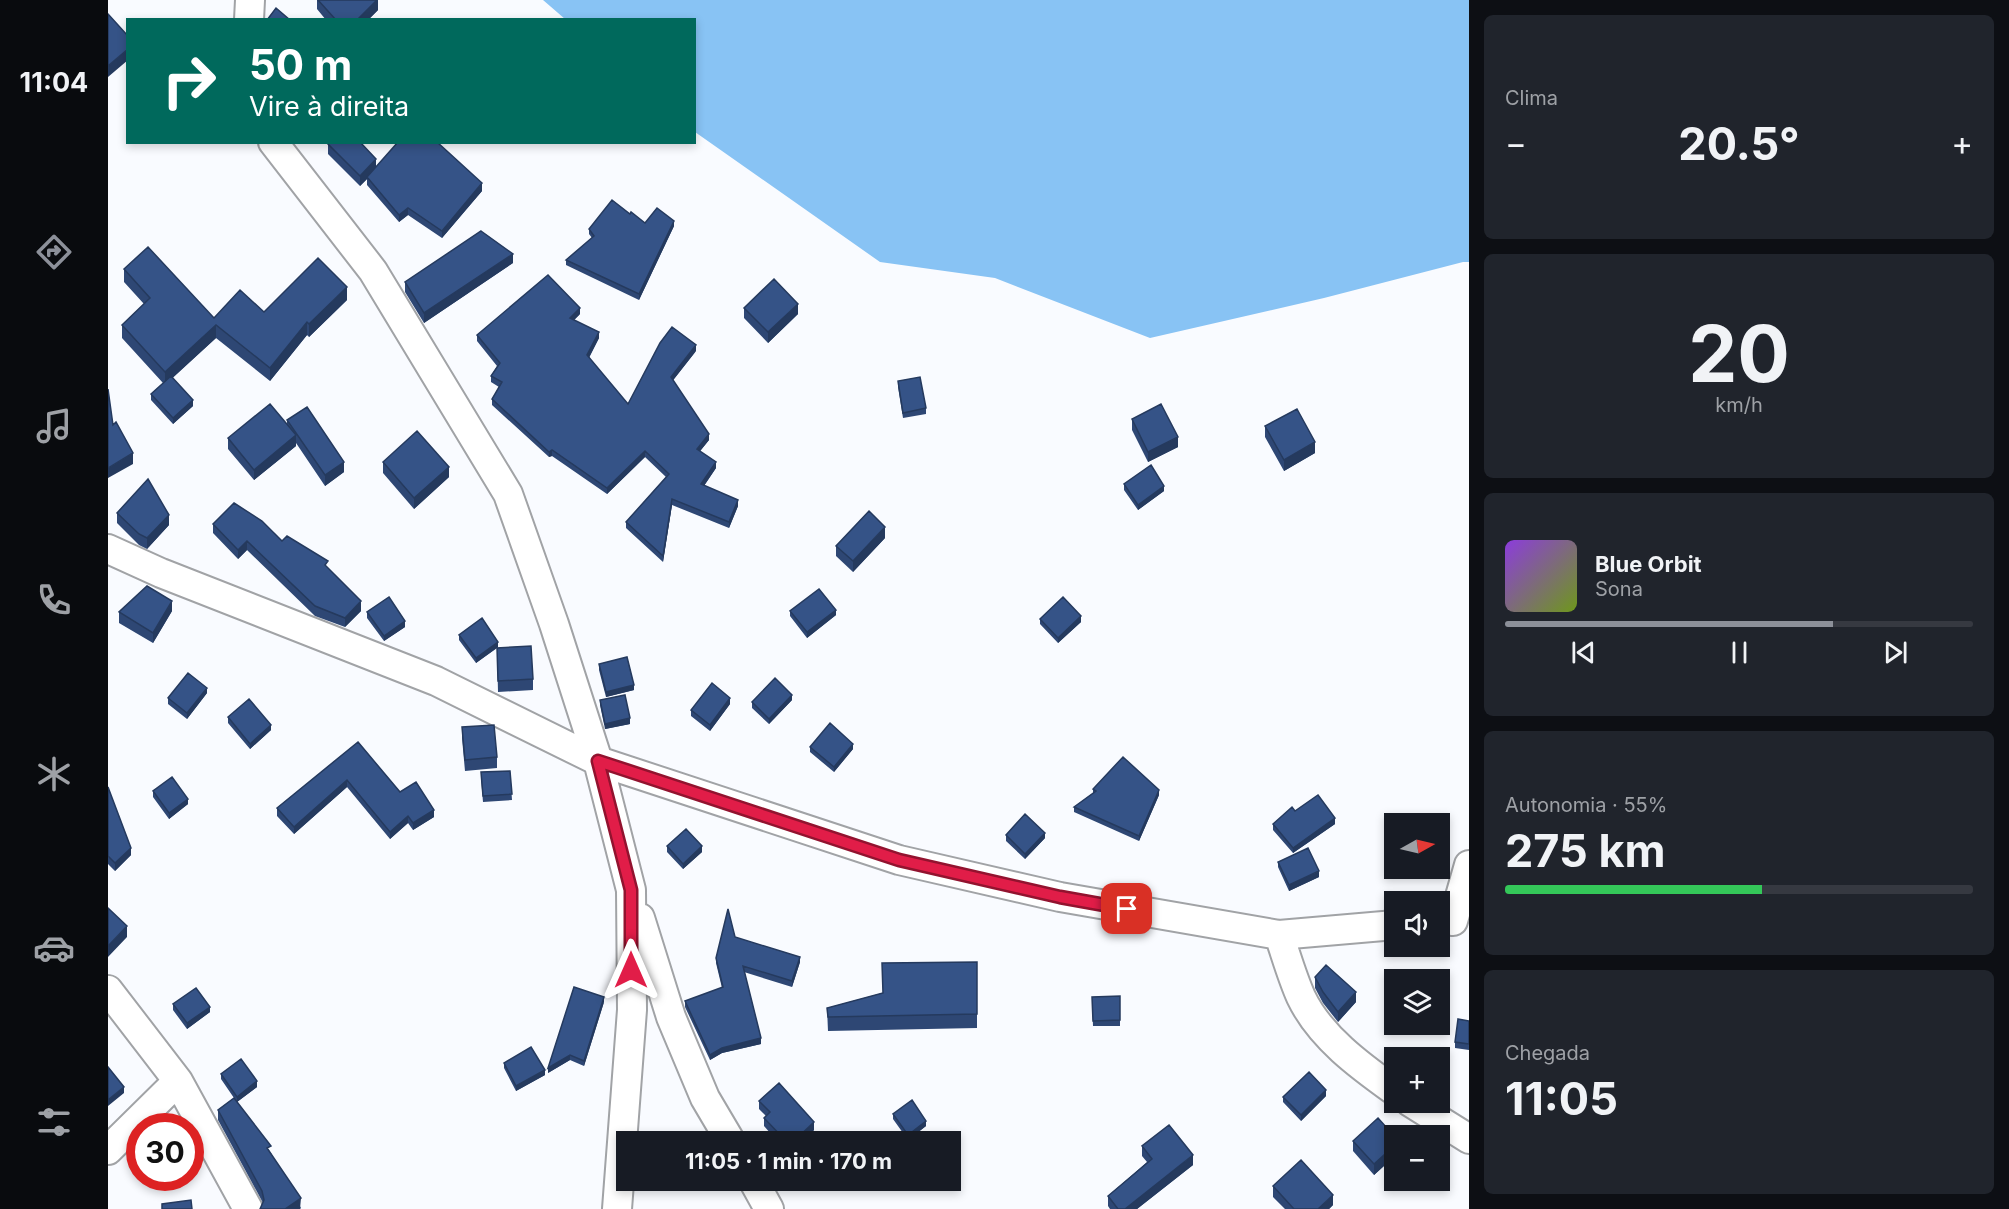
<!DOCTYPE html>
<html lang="pt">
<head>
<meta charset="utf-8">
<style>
  :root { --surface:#171b24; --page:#20242c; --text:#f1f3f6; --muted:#9ea1a6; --line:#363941; --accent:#8c9099 }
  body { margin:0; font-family:Inter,sans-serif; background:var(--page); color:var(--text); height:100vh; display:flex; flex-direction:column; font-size:22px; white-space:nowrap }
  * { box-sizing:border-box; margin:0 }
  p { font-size:20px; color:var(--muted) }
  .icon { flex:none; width:33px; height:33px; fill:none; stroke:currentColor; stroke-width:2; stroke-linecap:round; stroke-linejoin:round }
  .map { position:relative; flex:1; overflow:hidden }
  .details { display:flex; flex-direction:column; gap:15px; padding:15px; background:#0d0f14; width:540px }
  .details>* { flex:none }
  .top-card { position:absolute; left:18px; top:18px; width:570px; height:126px; border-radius:0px; box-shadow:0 3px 9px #0003; background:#00695c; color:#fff; overflow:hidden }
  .needle { width:39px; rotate:82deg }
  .controls { position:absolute; left:1276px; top:813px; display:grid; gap:12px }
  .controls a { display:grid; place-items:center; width:66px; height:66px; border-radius:0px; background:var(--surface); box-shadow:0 3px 9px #0003; font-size:30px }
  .speed { position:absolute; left:18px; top:1113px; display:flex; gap:12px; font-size:30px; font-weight:700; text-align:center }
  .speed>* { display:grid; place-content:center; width:78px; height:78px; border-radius:50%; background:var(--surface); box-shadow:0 3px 9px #0003; line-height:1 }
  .speed .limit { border:9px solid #d22; background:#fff; color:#111 }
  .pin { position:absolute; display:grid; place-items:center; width:51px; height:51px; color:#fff; margin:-26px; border-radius:12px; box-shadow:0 3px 9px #0006 }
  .me { position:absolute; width:66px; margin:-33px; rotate:0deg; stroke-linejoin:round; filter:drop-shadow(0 0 4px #0008) }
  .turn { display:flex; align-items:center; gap:21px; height:126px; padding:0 24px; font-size:27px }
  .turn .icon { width:78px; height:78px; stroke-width:2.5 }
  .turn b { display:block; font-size:42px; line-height:51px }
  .big { font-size:45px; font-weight:700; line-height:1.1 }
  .details .tile { flex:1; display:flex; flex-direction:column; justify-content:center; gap:9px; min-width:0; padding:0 21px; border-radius:9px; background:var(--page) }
  .details .dial { align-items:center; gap:0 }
  .dial b { font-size:78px; line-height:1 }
  .song { display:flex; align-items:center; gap:18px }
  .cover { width:72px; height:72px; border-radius:9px; background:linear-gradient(135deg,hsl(270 70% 55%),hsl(80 70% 35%)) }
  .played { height:6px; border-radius:3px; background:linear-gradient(90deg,var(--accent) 70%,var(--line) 70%) }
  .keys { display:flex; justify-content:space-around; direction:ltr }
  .heat { display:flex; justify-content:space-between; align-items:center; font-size:33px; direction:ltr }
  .charge { height:9px; border-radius:4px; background:linear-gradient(90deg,#34c759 55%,var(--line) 0) }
  .trip { position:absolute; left:508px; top:1131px; width:345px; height:60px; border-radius:0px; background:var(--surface); box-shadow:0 3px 9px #0003; font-weight:700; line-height:60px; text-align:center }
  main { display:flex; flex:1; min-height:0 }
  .tab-bar { display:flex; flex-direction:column; width:108px; justify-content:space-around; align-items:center; background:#090b0e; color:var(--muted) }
  .tab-bar .icon { width:42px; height:42px }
  .tab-bar .current { color:var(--accent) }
  .tab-bar b { font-size:27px; color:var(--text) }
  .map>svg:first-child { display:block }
</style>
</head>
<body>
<main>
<nav class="tab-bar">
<b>11:04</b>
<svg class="icon current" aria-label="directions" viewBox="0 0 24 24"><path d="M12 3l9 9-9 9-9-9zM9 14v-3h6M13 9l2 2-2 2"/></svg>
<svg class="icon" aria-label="music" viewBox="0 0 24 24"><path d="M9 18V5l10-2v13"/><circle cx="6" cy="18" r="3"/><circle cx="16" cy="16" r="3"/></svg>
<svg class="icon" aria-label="phone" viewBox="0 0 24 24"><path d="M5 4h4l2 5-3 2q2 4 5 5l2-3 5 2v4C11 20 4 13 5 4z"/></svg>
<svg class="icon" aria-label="climate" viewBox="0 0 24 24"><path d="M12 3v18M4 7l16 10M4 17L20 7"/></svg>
<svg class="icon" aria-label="car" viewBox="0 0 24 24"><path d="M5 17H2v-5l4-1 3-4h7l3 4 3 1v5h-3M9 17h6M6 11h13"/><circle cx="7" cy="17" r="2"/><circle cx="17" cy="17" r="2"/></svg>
<svg class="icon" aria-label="filters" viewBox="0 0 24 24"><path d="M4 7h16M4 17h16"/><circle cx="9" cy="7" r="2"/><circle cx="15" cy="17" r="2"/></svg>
</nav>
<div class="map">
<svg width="1361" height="1209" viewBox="0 0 1361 1209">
  <rect width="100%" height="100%" fill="#f9fbff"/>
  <path fill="#88c3f4" d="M435,0H1361V262H1355L1216,298L1042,338L887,278L772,262L587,132L586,20L457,19Z"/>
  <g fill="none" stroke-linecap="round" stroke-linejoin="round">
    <defs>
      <path id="minor" d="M141,20L142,0
        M165,142L265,271L400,494L446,624L490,761L523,890L524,1010L509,1209
        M0,549L53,573L328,681L490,761L791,860L952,897L1171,935L1287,925
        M532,918L563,1017L597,1098L623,1142
        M1345,921L1361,865
        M1171,935C1178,955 1184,977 1193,997C1212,1037 1252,1066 1287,1091
        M0,990L70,1081L140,1209
        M1302,1102L1361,1139
        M0,1150L70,1081
        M645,1180L661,1209"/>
    </defs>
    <use href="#minor" stroke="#a1a3a6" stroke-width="32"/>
    <use href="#minor" stroke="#fff" stroke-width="28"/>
  </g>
  <path fill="#2e4774" d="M209,0H270V10L260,20H218L209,9Z
    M220,144L268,167L374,191L334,238L300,215L291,222L259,185V179L252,186L220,154Z
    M522,214L537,223L566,226L531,300L458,265V260L484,238L481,234V229Z
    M405,263L316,323L297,292V282Z
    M16,269L106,318L239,300L201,337L199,335L162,381L108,338L64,378L85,406L65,424L43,400V394L55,383L14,338V325L36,304L16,282Z
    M636,308L690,314L660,343L636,318Z
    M472,314L466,320L491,338L481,358L520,404L588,351L565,380L601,440L592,451L608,468L596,486L630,506L621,528L564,505L555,562L518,528V522L558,477L537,457L499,494L444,456L441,457L384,405V399L391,387L383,382V376L389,366L369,341V335Z
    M790,381L818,408V414L795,418L790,387Z
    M1024,419L1070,447L1040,462L1024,430Z
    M179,420L236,472L217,486L188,443V446L146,480L120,449V438L179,425Z
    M1157,426L1207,453L1176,471L1157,437Z
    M275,462L341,477L306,509L275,473Z
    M1016,484L1056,491L1030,510L1016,490Z
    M9,513L61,525L39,549L31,545L9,523Z
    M105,524L174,541L220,568L253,611L237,627L207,616L139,550L130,559L105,533Z
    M777,538L745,572L728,556V546Z
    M64,611L45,643L11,623V612Z
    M682,611L728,615L699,638L682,616Z
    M259,612L297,627L276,641L259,618Z
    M932,619L973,622L950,643L932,624Z
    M351,635L390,647L389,648L425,679V690L390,692L389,648L368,663L351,640Z
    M491,664L526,690L498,697L491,670Z
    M99,693L79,719L60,704V698Z
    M492,700L522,724L497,729L492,705Z
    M684,700L661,724L644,708V702Z
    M622,704L602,731L583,716V710Z
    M120,717L163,730L142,749L120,723Z
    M354,727L389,757V768L357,771L354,738Z
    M250,742L292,792L326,817L305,830L300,823L282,839L239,787L186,834L169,816V808Z
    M702,747L745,749L726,772L702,752Z
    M402,771L404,800L375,802L373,778Z
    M0,787L23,855L7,871L0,864Z
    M985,789L1051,795L1031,841L966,812V807L985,793Z
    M45,791L80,804L61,819L45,797Z
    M1187,811L1227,824L1185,853L1165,830V824Z
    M898,835L937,838L917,859L898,841Z
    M559,846L594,852L575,869L559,852Z
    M1170,862L1211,877L1181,891L1170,867Z
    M627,937L692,962L684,987L636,972L653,1044L614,1053L602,1060L577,1007V1001L614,988L608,963V958Z
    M869,962V1028L720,1031L719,1008L774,993Z
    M1207,977L1248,1002L1230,1022L1215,1003L1207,988Z
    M1012,996V1026H985L984,997Z
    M496,1002L476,1066L462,1060L440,1073Z
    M65,1004L102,1012L79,1029L65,1010Z
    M1361,1021V1050L1347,1048V1042Z
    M396,1063L437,1075L408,1091L396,1068Z
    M113,1074L149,1087L129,1102L163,1153L193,1208L192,1209H152L155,1203L154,1201L110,1120V1110L126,1098L113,1079Z
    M1218,1096L1193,1121L1175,1102V1097Z
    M651,1101L706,1130L694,1142H670L656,1126V1118L658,1116L651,1109Z
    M785,1114L818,1126L800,1140L785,1119Z
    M1287,1137V1156L1266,1175L1245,1151V1141Z
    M1034,1146L1085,1165L1029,1209H1002L1000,1206V1196L1039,1162L1034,1156Z
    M1165,1186L1225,1205L1221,1209H1177L1165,1197Z"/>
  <path fill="#253a5e" d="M270,0V10L260,20H249Z
    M20,49V60L0,77V66Z
    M268,159V170L252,186V176Z
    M374,183V191L334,238V231Z
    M300,208V215L291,222V215Z
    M566,221V226L531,300V294Z
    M405,254V263L316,323V313Z
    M239,287V300L201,337V324Z
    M690,304V314L660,343V332Z
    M472,308V314L462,324V318Z
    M199,322V335L162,381V368Z
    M108,325V338L57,385V372Z
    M491,332V338L479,361V355Z
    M588,345V351L563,383V377Z
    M85,400V406L65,424V418Z
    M601,434V440L589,455V449Z
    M188,435V446L146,480V470Z
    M1070,437V447L1040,462V452Z
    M1207,442V453L1176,471V460Z
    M444,450V456L441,457V452Z
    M537,451V457L499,494V488Z
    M25,453V464L0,478V468Z
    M236,462V472L217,486V475Z
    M608,462V468L593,490V484Z
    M341,467V477L306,509V498Z
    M1056,486V491L1030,510V505Z
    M564,499V505L555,562V556Z
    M630,500V506L621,528V522Z
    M61,515V525L39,549V538Z
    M777,527V538L745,572V561Z
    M139,541V550L130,559V550Z
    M64,601V611L45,643V633Z
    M253,601V611L237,627V618Z
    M728,610V615L699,638V632Z
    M973,616V622L950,643V638Z
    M297,621V627L276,641V636Z
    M390,642V647L368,663V658Z
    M526,685V690L498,697V692Z
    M99,688V693L79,719V713Z
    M684,695V700L661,724V719Z
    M622,698V704L602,731V725Z
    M522,718V724L497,729V724Z
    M163,725V730L142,749V744Z
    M745,744V749L726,772V767Z
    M239,780V787L186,834V827Z
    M1051,790V795L1031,841V836Z
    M80,799V804L61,819V813Z
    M326,810V817L305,830V823Z
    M300,816V823L282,839V832Z
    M1227,818V824L1185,853V848Z
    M937,833V838L917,859V854Z
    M594,846V852L575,869V864Z
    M23,848V855L7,871V863Z
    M1211,871V877L1181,891V885Z
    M19,926V937L0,957V946Z
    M692,957V962L684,987V981Z
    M1248,992V1002L1230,1022V1012Z
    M496,997V1002L476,1066V1061Z
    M102,1007V1012L79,1029V1023Z
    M653,1038V1044L614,1053L602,1060V1055L614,1048Z
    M462,1055V1060L440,1073V1068Z
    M437,1070V1075L408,1091V1086Z
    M149,1081V1087L129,1102V1097Z
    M16,1087V1093L0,1106V1100Z
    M1218,1090V1096L1193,1121V1115Z
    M818,1121V1126L800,1140V1135Z
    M706,1122V1130L694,1142H685Z
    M1287,1145V1156L1266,1175V1164Z
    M1085,1155V1165L1029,1209H1017Z
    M1225,1195V1205L1221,1209H1210Z
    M193,1198L192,1209H177Z"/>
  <path fill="#355387" stroke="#253a5e" stroke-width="1.5" d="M210,0H269L249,20H228Z
    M168,8L182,20H159Z
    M0,14L20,36V49L0,66Z
    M221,142H252L268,159L252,176L220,144Z
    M290,142H329L374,183L334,231L300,208L291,215L259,177Z
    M504,200L522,214L523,212L537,223L549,208L566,221L531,294L458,260L486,236L481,229Z
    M373,231L405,254L316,313L297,282Z
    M40,247L106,318L132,290L156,312L210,258L239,287L201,324L199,322L162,368L108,325L57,372L14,325L42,298L16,269Z
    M440,275L472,308L462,318L491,332L479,355L520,404L552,343L564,327L588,345L563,377L601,434L589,449L608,462L593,484L630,500L621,522L564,499L555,556L518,522L561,474L537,451L499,488L444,450L441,452L384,399L394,382L383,376L392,363L369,335Z
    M666,279L690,304L660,332L636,308Z
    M63,376L85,400L65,418L43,394Z
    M812,377L818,408L795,413L790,381Z
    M0,389L5,425L8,422L25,453L0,468Z
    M162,404L188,435L146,470L120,438Z
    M1053,404L1070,437L1040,452L1024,419Z
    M199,407L236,462L217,475L179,420Z
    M1189,409L1207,442L1176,460L1157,426Z
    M309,431L341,467L306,498L275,462Z
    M1043,465L1056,486L1030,505L1016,484Z
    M40,479L61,515L39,538L31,534L9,513Z
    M126,503L154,521L174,541L179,536L220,561L217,565L253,601L237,618L207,606L139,541L130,550L105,524Z
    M761,511L777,527L745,561L728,546Z
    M39,586L64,601L45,633L11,612Z
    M711,589L728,610L699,632L682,611Z
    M281,597L297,621L276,636L259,612Z
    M955,597L973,616L950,638L932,619Z
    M374,618L390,642L368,658L351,635Z
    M423,646L425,679L390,681L389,648Z
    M519,657L526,685L498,692L491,664Z
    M80,673L99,688L79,713L60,698Z
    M667,678L684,695L661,719L644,702Z
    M604,683L622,698L602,725L583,710Z
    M517,695L522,718L497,724L492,700Z
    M141,699L163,725L142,744L120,717Z
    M722,723L745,744L726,767L702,747Z
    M386,725L389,757L357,760L354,727Z
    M250,742L292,792L308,782L326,810L305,823L300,816L282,832L239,780L186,827L169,808Z
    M1015,757L1051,790L1031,836L966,807L988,791L985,789Z
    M402,771L404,794L375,796L373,772Z
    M64,777L80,799L61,813L45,791Z
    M0,787L23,848L7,863L0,856Z
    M1210,795L1227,818L1185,848L1165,824L1184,807L1187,811Z
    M917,814L937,833L917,854L898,835Z
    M578,829L594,846L575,864L559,846Z
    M1200,848L1211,871L1181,885L1170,862Z
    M0,908L19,926L0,946Z
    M620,909L627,937L692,957L684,981L635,966L653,1038L614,1048L602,1055L577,1001L615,987L608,958Z
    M869,962V1014L720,1017L719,1008L775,993L774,963Z
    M1218,965L1248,992L1230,1012L1215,992L1207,977Z
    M466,987L496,997L476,1061L462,1055L440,1068Z
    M88,988L102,1007L79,1023L65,1004Z
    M1012,996V1020L985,1021L984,997Z
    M1350,1019L1361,1021V1044L1347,1042Z
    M423,1047L437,1070L408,1086L396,1063Z
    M133,1059L149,1081L129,1097L113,1074Z
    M0,1067L16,1087L0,1100Z
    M1201,1072L1218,1090L1193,1115L1175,1097Z
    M671,1083L706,1122L685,1142H679L656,1118L662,1112L651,1101Z
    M126,1098L163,1146L159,1148L193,1198L177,1209H152L156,1200L154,1191L110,1110Z
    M804,1100L818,1121L800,1135L785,1114Z
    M1270,1118L1287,1137V1145L1266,1164L1245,1141Z
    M1061,1125L1085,1155L1017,1209H1010L1000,1196L1044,1159L1034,1146Z
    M1193,1160L1225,1195L1210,1209H1186L1165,1186Z
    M83,1200L84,1209H54V1204Z"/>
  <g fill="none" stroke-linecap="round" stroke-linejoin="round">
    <defs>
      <path id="route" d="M523,970V890L490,761L791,860L952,897L1019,909"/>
    </defs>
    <use href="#route" stroke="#92132f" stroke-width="15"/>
    <use href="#route" stroke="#e11d48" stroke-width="10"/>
  </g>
</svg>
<div class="controls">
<a><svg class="needle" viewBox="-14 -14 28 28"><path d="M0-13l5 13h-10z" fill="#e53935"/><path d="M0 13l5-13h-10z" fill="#9ea1a6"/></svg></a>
<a><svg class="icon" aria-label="sound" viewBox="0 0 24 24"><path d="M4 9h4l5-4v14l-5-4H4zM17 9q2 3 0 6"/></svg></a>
<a><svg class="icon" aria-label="layers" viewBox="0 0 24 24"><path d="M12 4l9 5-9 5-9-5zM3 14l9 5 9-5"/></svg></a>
<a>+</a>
<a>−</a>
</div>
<div class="speed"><div class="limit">30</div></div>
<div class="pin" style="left:1019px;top:909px;background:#d93025"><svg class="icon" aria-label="arrive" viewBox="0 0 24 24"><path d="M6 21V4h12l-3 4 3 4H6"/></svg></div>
<svg class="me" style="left:523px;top:970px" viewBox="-20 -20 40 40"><path d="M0-17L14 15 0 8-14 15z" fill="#e11d48" stroke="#fff" stroke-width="4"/></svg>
<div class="trip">11:05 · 1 min · 170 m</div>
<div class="top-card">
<div class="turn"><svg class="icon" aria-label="right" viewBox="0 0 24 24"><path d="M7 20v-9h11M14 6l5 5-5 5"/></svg><div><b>50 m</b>Vire à direita</div></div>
</div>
</div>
<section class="details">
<div class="tile"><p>Clima</p>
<div class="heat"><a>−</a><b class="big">20.5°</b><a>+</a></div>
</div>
<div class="tile dial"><b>20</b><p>km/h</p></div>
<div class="tile">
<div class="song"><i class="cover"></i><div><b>Blue Orbit</b><p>Sona</p></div></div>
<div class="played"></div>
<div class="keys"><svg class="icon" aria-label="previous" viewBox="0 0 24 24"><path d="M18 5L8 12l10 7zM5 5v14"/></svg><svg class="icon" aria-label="pause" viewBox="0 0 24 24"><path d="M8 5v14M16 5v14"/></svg><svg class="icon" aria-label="next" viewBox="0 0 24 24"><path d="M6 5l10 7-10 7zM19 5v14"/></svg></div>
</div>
<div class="tile"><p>Autonomia · 55%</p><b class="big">275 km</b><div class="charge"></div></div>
<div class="tile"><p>Chegada</p><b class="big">11:05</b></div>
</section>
</main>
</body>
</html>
